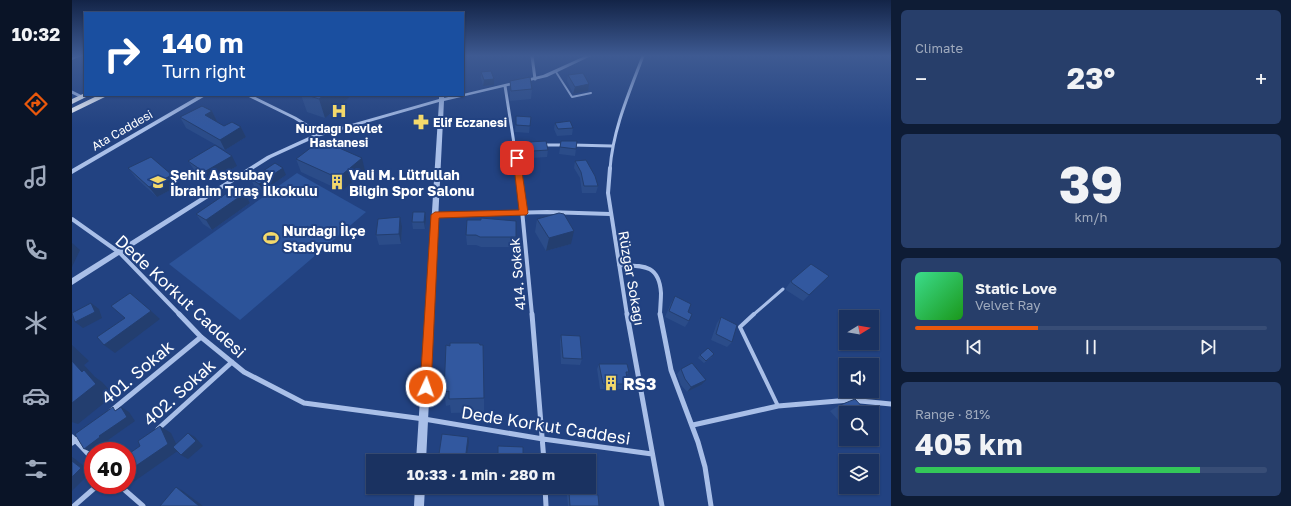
<!DOCTYPE html>
<html lang="en">
<head>
<meta charset="utf-8">
<style>
  :root { --surface:#1a3261; --page:#273e6a; --text:#f1f3f6; --muted:#9faabd; --line:#384d76; --accent:#ea580c }
  body { margin:0; font-family:"Golos Text",sans-serif; background:var(--page); color:var(--text); height:100vh; display:flex; flex-direction:column; font-size:15px; white-space:nowrap }
  * { box-sizing:border-box; margin:0 }
  p { font-size:13px; color:var(--muted) }
  .icon { flex:none; width:22px; height:22px; fill:none; stroke:currentColor; stroke-width:2; stroke-linecap:round; stroke-linejoin:round }
  .map { position:relative; flex:1; overflow:hidden }
  .drawer { display:flex; flex-direction:column; gap:10px; padding:10px; background:#0e1c35; width:400px }
  .drawer>* { flex:none }
  .banner { position:absolute; left:12px; top:12px; width:380px; height:84px; border-radius:0px; box-shadow:0 1px 3px #0004,0 0 0 1px var(--line); background:#1a4fa0; color:#fff; overflow:hidden }
  .needle { width:26px; rotate:79deg }
  .fabs { position:absolute; left:767px; top:310px; display:grid; gap:8px }
  .fabs a { display:grid; place-items:center; width:40px; height:40px; border-radius:0px; background:var(--surface); box-shadow:0 1px 3px #0004,0 0 0 1px var(--line); font-size:20px }
  .speed { position:absolute; left:12px; top:442px; display:flex; gap:8px; font-size:20px; font-weight:700; text-align:center }
  .speed>* { display:grid; place-content:center; width:52px; height:52px; border-radius:50%; background:var(--surface); box-shadow:0 1px 3px #0004,0 0 0 1px var(--line); line-height:1 }
  .speed .limit { border:6px solid #d22; background:#fff; color:#111 }
  .pin { position:absolute; display:grid; place-items:center; width:34px; height:34px; color:#fff; margin:-17px; border-radius:8px; box-shadow:0 2px 6px #0006 }
  .me { position:absolute; width:44px; margin:-22px; rotate:3deg; stroke-linejoin:round; filter:drop-shadow(0 0 3px #0008) }
  .turn { display:flex; align-items:center; gap:14px; height:84px; padding:0 12px; font-size:18px }
  .turn .icon { width:52px; height:52px; stroke-width:2.5 }
  .turn b { display:block; font-size:28px; line-height:34px }
  .big { font-size:30px; font-weight:700; line-height:1.1 }
  .drawer .tile { flex:1; display:flex; flex-direction:column; justify-content:center; gap:6px; min-width:0; padding:0 14px; border-radius:6px; background:var(--page) }
  .drawer .dial { align-items:center; gap:0 }
  .dial b { font-size:52px; line-height:1 }
  .song { display:flex; align-items:center; gap:12px }
  .cover { width:48px; height:48px; border-radius:6px; background:linear-gradient(135deg,hsl(150 70% 55%),hsl(120 70% 35%)) }
  .played { height:4px; border-radius:2px; background:linear-gradient(90deg,var(--accent) 35%,var(--line) 35%) }
  .keys { display:flex; justify-content:space-around; direction:ltr }
  .heat { display:flex; justify-content:space-between; align-items:center; font-size:22px; direction:ltr }
  .charge { height:6px; border-radius:3px; background:linear-gradient(90deg,#34c759 81%,var(--line) 0) }
  .trip { position:absolute; left:294px; top:454px; width:230px; height:40px; border-radius:0px; background:var(--surface); box-shadow:0 1px 3px #0004,0 0 0 1px var(--line); font-weight:700; line-height:40px; text-align:center }
  main { display:flex; flex:1; min-height:0 }
  .dock { display:flex; flex-direction:column; width:72px; justify-content:space-around; align-items:center; background:#0a1427; color:var(--muted) }
  .dock .icon { width:28px; height:28px }
  .dock .active { color:var(--accent) }
  .dock b { font-size:18px; color:var(--text) }
  .map>svg:first-child { display:block }
</style>
</head>
<body>
<main>
<nav class="dock">
<b>10:32</b>
<svg class="icon active" aria-label="directions" viewBox="0 0 24 24"><path d="M12 3l9 9-9 9-9-9zM9 14v-3h6M13 9l2 2-2 2"/></svg>
<svg class="icon" aria-label="music" viewBox="0 0 24 24"><path d="M9 18V5l10-2v13"/><circle cx="6" cy="18" r="3"/><circle cx="16" cy="16" r="3"/></svg>
<svg class="icon" aria-label="phone" viewBox="0 0 24 24"><path d="M5 4h4l2 5-3 2q2 4 5 5l2-3 5 2v4C11 20 4 13 5 4z"/></svg>
<svg class="icon" aria-label="climate" viewBox="0 0 24 24"><path d="M12 3v18M4 7l16 10M4 17L20 7"/></svg>
<svg class="icon" aria-label="car" viewBox="0 0 24 24"><path d="M5 17H2v-5l4-1 3-4h7l3 4 3 1v5h-3M9 17h6M6 11h13"/><circle cx="7" cy="17" r="2"/><circle cx="17" cy="17" r="2"/></svg>
<svg class="icon" aria-label="filters" viewBox="0 0 24 24"><path d="M4 7h16M4 17h16"/><circle cx="9" cy="7" r="2"/><circle cx="15" cy="17" r="2"/></svg>
</nav>
<div class="map">
<svg width="819" height="506" viewBox="0 0 819 506">
  <rect width="100%" height="100%" fill="#224281"/>
  <path fill="#2c5399" d="M225,173L294,212L168,320L97,264Z"/>
  <g fill="none" stroke-linecap="round" stroke-linejoin="round">
    <path stroke="#a9bfe8" stroke-width="2" d="M484,72L500,97L519,93"/>
    <path stroke="#a9bfe8" stroke-width="3" d="M681,315L711,289"/>
    <path stroke="#a9bfe8" stroke-width="4" d="M682,314L668,327L706,406"/>
    <path stroke="#a9bfe8" stroke-width="3" d="M460,56L463,79
      M433,86L446,169
      M0,92L10,97
      M176,95L223,118L249,134
      M443,144L461,145
      M470,145H493
      M500,145L540,146
      M538,169C541,129 557,93 571,56"/>
    <path stroke="#a9bfe8" stroke-width="4" d="M446,168L460,315
      M538,168L536,193L555,315
      M363,215L475,212L538,214
      M0,219L48,253L108,315
      M547,265C571,266 587,264 589,293C589,301 588,308 588,315"/>
    <path stroke="#a9bfe8" stroke-width="5" d="M107,314L129,337L172,372L232,403L352,419L471,439L580,454
      M460,314L472,461
      M555,314L590,506
      M588,314L599,370L626,442L633,467L639,506
      M39,411L129,337
      M621,425L706,406L778,400L819,404
      M86,429L160,362
      M0,437L21,459
      M0,443L9,436
      M47,485L71,506
      M473,487L474,506
      M2,506L26,485"/>
    <path fill="#a9bfe8" fill-rule="evenodd" d="M3,56H9L0,60V57Z
      M513,56H519L475,77L372,101L354,461H344L367,102L245,137L199,158L0,285V278L195,156L241,135L367,99V95H373L372,98L385,95H391V94L471,75Z
      M128,95H135L0,174V169Z
      M343,487H353L352,506H342Z"/>
    <path fill="#f5f8fe" fill-rule="evenodd" d="M13,93V95H18L0,104V99Z
      M27,95H37L0,113V108Z"/>
  </g>
  <path fill="#2b4c89" d="M409,72L422,85L411,86L409,78Z
    M496,75L516,91L501,94L495,81Z
    M438,81L460,89L459,99L438,101Z
    M229,95H280L253,118L235,112Z
    M140,111L145,121L144,122L152,126L169,127L174,137L153,150L114,128L108,117Z
    M444,116L459,117L457,133L443,132Z
    M483,123L501,128L500,135L485,136L482,129Z
    M489,141L504,149L503,156L487,154Z
    M457,142L476,150L475,157L460,158L457,149Z
    M224,159L293,171L270,191L229,172Z
    M116,161L165,166L138,182L123,171Z
    M503,161L526,186L524,193H510L508,178L502,168Z
    M56,168L108,185L85,197L64,178Z
    M214,175L191,191L182,186L179,179Z
    M173,193L178,203L140,230L131,224L124,214Z
    M354,219L353,229H341L340,222Z
    M465,219L499,244L474,251L463,232Z
    M330,227L329,244L307,245L304,235Z
    M394,235L444,237L443,247H409L404,245H395Z
    M757,276L731,301L714,290V288L719,281Z
    M603,296L616,312L617,321L613,327L593,317L599,303Z
    M649,317L660,342L655,347L639,340L645,323Z
    M489,335L510,359L508,365L489,364L488,341Z
    M408,345L412,398V412L379,413L378,405L374,406L372,392L378,346Z
    M628,355L640,357L632,363L626,358Z
    M527,364L557,372L554,376L556,384L553,389H528L525,369Z
    M609,369L629,385L615,392L609,385L605,374Z
    M766,406L774,413V429L758,411Z
    M510,489L518,494L527,506H496L495,495L497,492L507,493Z"/>
  <path fill="#233e6f" d="M422,79V85L411,86L412,80Z
    M517,84L516,91L501,94L503,87Z
    M252,95H280L253,118L247,99Z
    M140,111L145,121L138,125L133,115Z
    M169,127L174,137L153,150L148,140Z
    M160,156L165,166L138,182L132,172Z
    M290,158L293,171L270,191L266,178Z
    M211,168L214,175L191,191L187,184Z
    M100,175L108,185L85,197L77,187Z
    M173,193L178,203L140,230L134,220Z
    M353,212L354,219L353,229L352,222Z
    M328,217L330,227L329,244L327,234Z
    M502,231L499,244L474,251L477,238Z
    M0,243L8,250L0,267Z
    M19,303L27,309L30,318L11,328L3,322Z
    M79,311L88,319L43,353L32,345Z
    M0,345L17,361L12,365L23,377L30,382L42,395L6,424L0,422V403L10,372L0,361Z
    M634,380L629,385L615,392L619,387Z
    M49,407L57,412L63,421L36,440L37,442L24,451H21V453L12,449L27,436Z
    M88,426L99,433L107,450L60,483L55,481V472Z
    M116,433L123,437L131,446L116,459L109,455Z
    M396,437L397,442L394,461H393Z
    M0,457L3,459L19,472L0,491Z
    M104,487L111,491L131,506H127Z"/>
  <path fill="#32589f" stroke="#233e6f" d="M419,71L422,79L412,80L409,72Z
    M511,73L517,84L503,87L496,75Z
    M458,77L460,89L439,91L438,81Z
    M235,95H252L247,99Z
    M130,106L140,111L133,115L152,126L160,122L169,127L148,140L108,117Z
    M444,116L459,117L458,126L444,125Z
    M498,121L501,128L486,129L483,123Z
    M249,140L290,158L266,178L224,159Z
    M474,141L476,150L461,151L457,142Z
    M489,141H505L504,149L488,147Z
    M143,145L160,156L132,172L116,161Z
    M79,157L100,175L77,187L56,168Z
    M514,160L523,176L526,186H512L509,172L503,161Z
    M203,163L211,168L187,184L179,179Z
    M164,187L173,193L134,220L124,214Z
    M341,212H353L352,222H340Z
    M487,213L492,214L502,231L477,238L465,219Z
    M328,217L327,234L304,235L306,219Z
    M409,218L444,221V237H408L404,235H394L395,220H409Z
    M739,264L757,276L737,295L720,283L719,281Z
    M58,293L79,311L32,345L25,337L53,318L39,306Z
    M603,296L619,304L616,312L620,314L617,321L597,311Z
    M19,303L23,312L3,322L0,313Z
    M649,317L665,325L660,342L644,334Z
    M489,335L508,336L510,359L491,358Z
    M378,343H407L408,345H411L412,398L377,399V391L372,392L374,345L378,346Z
    M636,348L642,354L634,361L628,355Z
    M0,361L10,372L12,370L24,384L0,403Z
    M620,363L634,380L619,387L613,379L609,369Z
    M527,364H555L557,372H554L556,384H531Z
    M783,399L796,413H774V415L766,406Z
    M41,407L43,411L49,407L55,417L27,436L28,437L12,449L3,434Z
    M800,418L803,421L800,422Z
    M88,426L96,444L55,472V455L68,446L66,441Z
    M116,433L124,441L109,455L101,447Z
    M370,434L396,437L393,461H366Z
    M426,446L451,447V461H426Z
    M0,461L9,468L0,477Z
    M104,487L127,506H88Z
    M510,489L518,490V494L526,495L527,506H498L497,492L510,493Z"/>
  <linearGradient id="sky" x2="0" y2="1"><stop stop-color="#132447"/><stop offset="0.44" stop-color="#3e5a92"/><stop offset="1" stop-color="#3e5a92" stop-opacity="0"/></linearGradient>
  <rect width="819" height="127" fill="url(#sky)"/>
  <path fill="#ea580c" stroke="#983908" d="M442,156H445L448,158L456,213L454,215L367,218L359,387L358,391L354,393L350,391L348,387L359,215L363,212L447,210L441,158Z"/>
  <defs>
    <symbol id="hospital-bare" viewBox="-9 -9 18 18"><path d="M-5-5h3v3.5h4V-5h3V5h-3V1.5h-4V5h-3Z" fill="#f4d96b" stroke="#224281" stroke-width="2.5" paint-order="stroke"/></symbol>
    <symbol id="pharmacy-bare" viewBox="-9 -9 18 18"><path d="M-2-6h4v4h4v4h-4v4h-4v-4h-4v-4h4Z" fill="#f4d96b" stroke="#224281" stroke-width="2.5" paint-order="stroke"/></symbol>
    <symbol id="school-bare" viewBox="-9 -9 18 18"><path d="M0-5L7-2L0 1L-7-2ZM-4 1L0 2.5L4 1V4Q0 6-4 4Z" fill="#f4d96b" stroke="#224281" stroke-width="2.5" paint-order="stroke"/></symbol>
    <symbol id="building-bare" viewBox="-9 -9 18 18"><path d="M-4-6H4V6H1V3H-1V6H-4ZM-2.5-4.3h1.7v1.8h-1.7ZM.8-4.3h1.7v1.8H.8ZM-2.5-1h1.7V.8h-1.7ZM.8-1h1.7V.8H.8Z" fill="#f4d96b" stroke="#224281" stroke-width="2.5" paint-order="stroke"/></symbol>
    <symbol id="stadium-bare" viewBox="-9 -9 18 18"><path d="M0-5a6.5 5 0 1 0 0 10a6.5 5 0 1 0 0-10ZM-3.5-1.8h7v3.6h-7Z" fill="#f4d96b" stroke="#224281" stroke-width="2.5" paint-order="stroke"/></symbol>
  </defs>
  <g fill-rule="evenodd">
    <use href="#hospital-bare" x="256" y="100" width="22" height="22"/>
    <use href="#pharmacy-bare" x="338" y="111" width="22" height="22"/>
    <use href="#school-bare" x="75" y="171" width="22" height="22"/>
    <use href="#building-bare" x="254" y="171" width="22" height="22"/>
    <use href="#stadium-bare" x="188" y="227" width="22" height="22"/>
    <use href="#building-bare" x="528" y="372" width="22" height="22"/>
  </g>
  <g text-anchor="middle" dominant-baseline="central" stroke-width="4" stroke-linejoin="round" paint-order="stroke">
    <g font-size="12" font-weight="bold" fill="#fff" stroke="#224281" text-anchor="start">
      <text x="361" y="122">Elif Eczanesi</text>
      <text x="267" y="128" text-anchor="middle">Nurdağı Devlet<tspan x="267" dy="14">Hastanesi</tspan></text>
    </g>
    <g font-size="12" fill="#fff" stroke="#224281">
      <text transform="translate(50 130) rotate(-30)">Ata Caddesi</text>
    </g>
    <g font-size="14" font-weight="bold" fill="#fff" stroke="#224281" text-anchor="start">
      <text x="98" y="174">Şehit Astsubay<tspan x="98" dy="16">İbrahim Tıraş İlkokulu</tspan></text>
      <text x="277" y="174">Vali M. Lütfullah<tspan x="277" dy="16">Bilgin Spor Salonu</tspan></text>
      <text x="211" y="230">Nurdağı İlçe<tspan x="211" dy="16">Stadyumu</tspan></text>
    </g>
    <g font-size="14" fill="#fff" stroke="#224281">
      <text transform="translate(445 274) rotate(-95)">414. Sokak</text>
      <text transform="translate(560 278) rotate(80)">Rüzgar Sokağı</text>
    </g>
    <g font-size="17" fill="#fff" stroke="#224281">
      <text transform="translate(109 296) rotate(43)">Dede Korkut Caddesi</text>
      <text transform="translate(65 372) rotate(-40)">401. Sokak</text>
      <text transform="translate(107 392) rotate(-42)">402. Sokak</text>
      <text transform="translate(474 425) rotate(9)">Dede Korkut Caddesi</text>
    </g>
    <g font-size="17" font-weight="bold" fill="#fff" stroke="#224281" text-anchor="start">
      <text x="551" y="383">RS3</text>
    </g>
  </g>
</svg>
<div class="fabs">
<a><svg class="needle" viewBox="-14 -14 28 28"><path d="M0-13l5 13h-10z" fill="#e53935"/><path d="M0 13l5-13h-10z" fill="#9faabd"/></svg></a>
<a><svg class="icon" aria-label="sound" viewBox="0 0 24 24"><path d="M4 9h4l5-4v14l-5-4H4zM17 9q2 3 0 6"/></svg></a>
<a><svg class="icon" aria-label="search" viewBox="0 0 24 24"><circle cx="10" cy="10" r="6"/><path d="M15 15l6 6"/></svg></a>
<a><svg class="icon" aria-label="layers" viewBox="0 0 24 24"><path d="M12 4l9 5-9 5-9-5zM3 14l9 5 9-5"/></svg></a>
</div>
<div class="speed"><div class="limit">40</div></div>
<div class="pin" style="left:445px;top:158px;background:#d93025"><svg class="icon" aria-label="arrive" viewBox="0 0 24 24"><path d="M6 21V4h12l-3 4 3 4H6"/></svg></div>
<svg class="me" style="left:354px;top:387px" viewBox="-20 -20 40 40"><circle r="17" fill="#ea580c" stroke="#fff" stroke-width="3"/><path d="M0-11L8 9 0 5-8 9z" fill="#fff"/></svg>
<div class="trip">10:33 · 1 min · 280 m</div>
<div class="banner">
<div class="turn"><svg class="icon" aria-label="right" viewBox="0 0 24 24"><path d="M7 20v-9h11M14 6l5 5-5 5"/></svg><div><b>140 m</b>Turn right</div></div>
</div>
</div>
<section class="drawer">
<div class="tile"><p>Climate</p>
<div class="heat"><a>−</a><b class="big">23°</b><a>+</a></div>
</div>
<div class="tile dial"><b>39</b><p>km/h</p></div>
<div class="tile">
<div class="song"><i class="cover"></i><div><b>Static Love</b><p>Velvet Ray</p></div></div>
<div class="played"></div>
<div class="keys"><svg class="icon" aria-label="previous" viewBox="0 0 24 24"><path d="M18 5L8 12l10 7zM5 5v14"/></svg><svg class="icon" aria-label="pause" viewBox="0 0 24 24"><path d="M8 5v14M16 5v14"/></svg><svg class="icon" aria-label="next" viewBox="0 0 24 24"><path d="M6 5l10 7-10 7zM19 5v14"/></svg></div>
</div>
<div class="tile"><p>Range · 81%</p><b class="big">405 km</b><div class="charge"></div></div>
</section>
</main>
</body>
</html>
